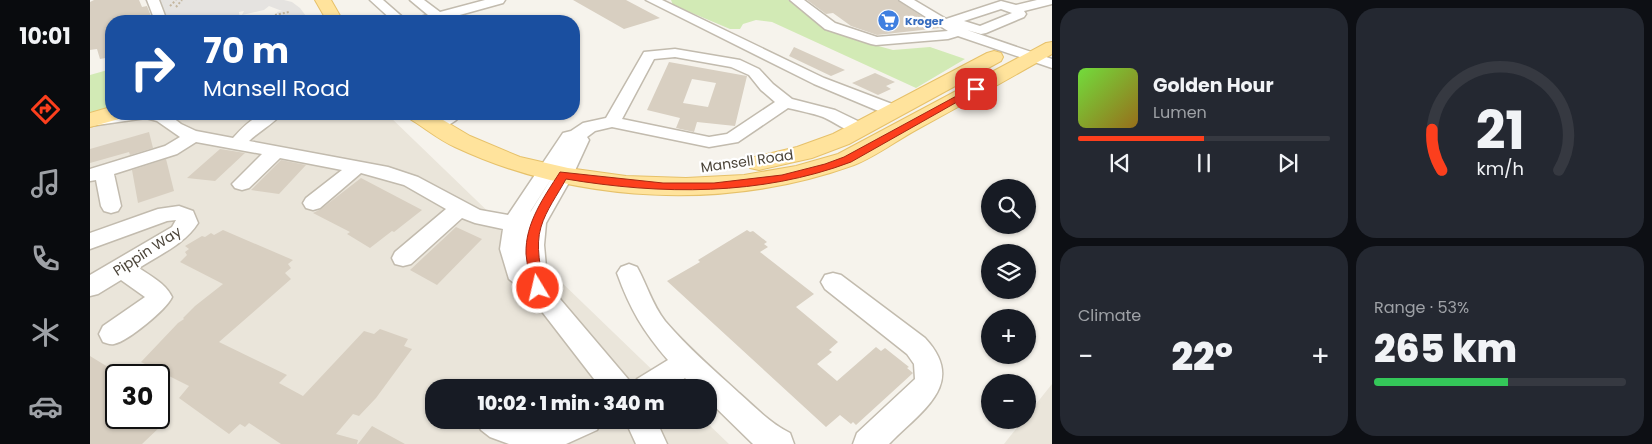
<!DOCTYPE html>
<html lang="en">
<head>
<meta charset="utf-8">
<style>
  :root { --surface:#171b24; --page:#242831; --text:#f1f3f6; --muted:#9ea1a6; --line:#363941; --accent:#fc3f1d }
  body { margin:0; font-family:Poppins,sans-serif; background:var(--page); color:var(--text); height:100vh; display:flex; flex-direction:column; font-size:19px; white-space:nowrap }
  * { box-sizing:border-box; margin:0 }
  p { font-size:16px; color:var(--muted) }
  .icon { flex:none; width:28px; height:28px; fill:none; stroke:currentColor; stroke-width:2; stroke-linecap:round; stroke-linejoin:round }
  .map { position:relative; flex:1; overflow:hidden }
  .side { display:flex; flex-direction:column; gap:8px; padding:8px; background:#0d0f14; width:600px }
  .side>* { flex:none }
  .guide { position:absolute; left:15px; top:15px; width:475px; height:105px; border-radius:20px; box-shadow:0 1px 4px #0004; background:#1a4fa0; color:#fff; overflow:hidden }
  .tools { position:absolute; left:891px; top:179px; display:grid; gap:10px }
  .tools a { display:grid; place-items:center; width:55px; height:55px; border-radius:50%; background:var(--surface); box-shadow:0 1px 4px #0004; font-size:25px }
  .speed { position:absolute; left:15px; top:364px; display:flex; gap:10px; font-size:25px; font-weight:700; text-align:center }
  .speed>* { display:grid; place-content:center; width:65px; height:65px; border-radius:50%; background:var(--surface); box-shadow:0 1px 4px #0004; line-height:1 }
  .speed .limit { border:2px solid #111; border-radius:8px; background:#fff; color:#111 }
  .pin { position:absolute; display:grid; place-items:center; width:42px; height:42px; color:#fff; margin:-21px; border-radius:10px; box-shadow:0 2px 8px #0006 }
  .me { position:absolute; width:55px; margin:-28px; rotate:351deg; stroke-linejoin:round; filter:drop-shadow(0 0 4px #0008) }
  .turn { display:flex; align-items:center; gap:18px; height:105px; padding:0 15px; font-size:22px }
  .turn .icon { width:65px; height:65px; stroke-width:2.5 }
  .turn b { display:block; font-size:35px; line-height:42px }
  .big { font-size:38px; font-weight:800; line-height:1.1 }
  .side .tile { flex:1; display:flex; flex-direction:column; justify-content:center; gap:8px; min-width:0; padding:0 18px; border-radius:20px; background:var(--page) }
  .side .dial { align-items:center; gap:0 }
  .dial svg { height:130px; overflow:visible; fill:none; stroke:var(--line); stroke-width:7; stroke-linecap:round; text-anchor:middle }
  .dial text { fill:var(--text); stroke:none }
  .song { display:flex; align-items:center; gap:15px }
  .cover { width:60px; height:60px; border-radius:8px; background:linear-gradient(135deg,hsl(100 70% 55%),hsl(40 70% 35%)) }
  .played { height:5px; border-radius:2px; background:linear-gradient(90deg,var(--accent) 50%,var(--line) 50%) }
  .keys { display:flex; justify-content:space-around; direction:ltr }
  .heat { display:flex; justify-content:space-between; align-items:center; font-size:28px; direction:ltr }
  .charge { height:8px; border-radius:4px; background:linear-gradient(90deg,#34c759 53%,var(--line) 0) }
  .side .tiles { flex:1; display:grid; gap:8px; grid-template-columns:repeat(2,1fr) }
  .trip { position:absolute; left:335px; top:379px; width:292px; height:50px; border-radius:20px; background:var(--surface); box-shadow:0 1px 4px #0004; font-weight:800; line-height:50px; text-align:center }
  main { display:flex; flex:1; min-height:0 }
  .dock { display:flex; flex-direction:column; width:90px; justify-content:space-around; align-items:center; background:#090b0e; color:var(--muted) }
  .dock .icon { width:35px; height:35px }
  .dock .selected { color:var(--accent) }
  .dock b { font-size:22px; color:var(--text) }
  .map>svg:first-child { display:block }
</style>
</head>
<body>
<main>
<nav class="dock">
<b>10:01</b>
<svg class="icon selected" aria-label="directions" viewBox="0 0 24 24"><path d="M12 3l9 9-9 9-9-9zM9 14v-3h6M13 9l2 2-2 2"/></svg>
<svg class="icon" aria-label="music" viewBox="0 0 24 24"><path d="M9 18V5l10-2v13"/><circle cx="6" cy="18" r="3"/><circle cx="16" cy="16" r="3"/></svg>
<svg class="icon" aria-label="phone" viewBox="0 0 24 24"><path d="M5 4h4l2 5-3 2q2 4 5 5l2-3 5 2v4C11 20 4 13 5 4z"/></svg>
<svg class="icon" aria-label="climate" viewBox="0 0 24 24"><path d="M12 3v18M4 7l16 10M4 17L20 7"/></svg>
<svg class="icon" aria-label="car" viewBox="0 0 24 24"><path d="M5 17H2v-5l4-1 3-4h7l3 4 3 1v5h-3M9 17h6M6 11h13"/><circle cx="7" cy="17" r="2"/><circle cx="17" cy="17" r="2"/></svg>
</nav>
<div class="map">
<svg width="962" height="444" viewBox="0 0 962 444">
  <rect width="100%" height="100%" fill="#f6f3ec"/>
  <path fill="#eae5da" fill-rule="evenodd" d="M43,114H297L580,387L344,388V420H614L639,444H0V127ZM26,375H69V418H26Z
    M962,384V444H914L933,420H938V414Z"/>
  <path fill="#d2eab5" d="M581,0H698L724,21L781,44L803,50L840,47L875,59L826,88L682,22L666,20L653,24L650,29H640L583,5Z
    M21,69V107L0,114V75Z"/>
  <path fill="#e5e3e0" d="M55,0H194L202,2L210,8L216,16L209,18V20L217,19L218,21H190L187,12L192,11L179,6L174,10L152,15L154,11L149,12L150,21H83L86,20L82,19L79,21H66Z"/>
  <path fill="#d8cfc1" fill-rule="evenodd" d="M4,0H49L52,7L57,6L63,21H21V57L10,59L7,49L0,50V2Z
    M483,0H536L570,18L534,29Z
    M717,0H807L850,28L787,35L761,26L743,13L736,14Z
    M704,47L755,70L741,76L699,56Z
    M579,62L657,76L645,126L607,122L604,132L586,128L590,118L557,110ZM602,79L626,83L618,107L593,103Z
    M785,73L805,82L796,86L801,89L788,95L762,83Z
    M59,132L63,148L40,155L39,152L0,163V149Z
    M130,149L155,153L125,181L97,178Z
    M76,159L84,191L48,203L42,170Z
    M191,160L216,165L189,194L161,190Z
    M271,178L332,210L304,232L302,231L280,248L257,234L260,232L223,213L231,209Z
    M366,227L392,239L347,285L320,270Z
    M133,230L203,260L198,264L201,268L195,273L201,279L129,342L197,375L189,383L213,396L274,331L284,334L290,329L318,339L314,346L322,349L286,398L269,416L263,414L246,434L268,440L267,444H191L159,423L155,427L150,424L139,434L89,398L99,386L51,362L88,323L94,319L93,318L105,306L133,284L90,262L97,255L95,252L99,249L95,246L112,236L115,237L121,233L124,235Z
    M657,230L660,232L663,231L677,242L674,244L678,247L670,252L724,294L706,307L748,342L739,350L742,352L727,364L747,381L786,347L791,351L795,348L819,367L817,368L823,373L766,425L763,422L761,424L750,415L736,427L577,281L610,262L608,260Z
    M0,356L26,372V418H62L72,425L52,444H0Z
    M282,426L315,444H268Z"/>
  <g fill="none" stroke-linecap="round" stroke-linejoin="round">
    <defs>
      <path id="minor" d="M57,0H69L77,21H65Z
        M280,0H293L317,21H303Z
        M320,0H334L350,12L395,0H415L413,3L348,21H325L326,18L338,15Z
        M556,0H572L734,78L810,107L812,111L810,115H798L724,84Z
        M700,0H714L745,23L787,37L858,31L809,0H824L856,19L911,1L926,5L947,0H962V4L934,11L936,14L934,17L896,33L891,34L877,30L962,59V68L868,36L858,39L786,45L781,44L735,29ZM911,9L922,13L890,26L874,21Z
        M585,49L650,60L669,69L683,84L702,99L745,110L776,125L779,129L776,133C761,136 747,123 733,117C722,113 710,111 698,108L648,142L619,147L522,127L505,131L497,137L499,140L482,177L456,223L454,245L456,267L459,286L538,379L542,388H511L440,296L419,279L410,249L413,229L385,223L372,218L321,264L313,266L305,264L302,258L305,252L356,209L314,185L271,173L230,208L223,210L216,208L213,203L216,198L252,170L190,158L159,188L152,190L145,188L142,184L172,154L106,142L87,154L24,174L31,206L28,211L21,213L14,211L11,206L6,180L0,181V169L75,146L90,137L67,121L56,118L0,126V116L21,113L78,114L91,124L106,131L143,138C161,119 165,114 191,114C186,122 168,132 159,141L298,167L328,177L390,210L418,215L473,133L481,131L493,123L516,118L554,52ZM585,57L641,67L659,75L671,90L685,102L637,134L619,137L532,119L564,59ZM466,171L440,212L441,211Z
        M352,114L371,115C365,124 347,131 337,129L334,125L337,121Z
        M89,206L103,211L108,223C95,244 69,255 49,268C62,277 75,283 82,297C76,310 38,341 24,344C20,345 17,343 13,342L9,334L13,326L55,297L31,280L8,294L0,296V275L82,227L86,220L77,221L0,249V233L68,209Z
        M539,264L547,267C557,285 562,304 575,321C597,347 624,370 649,393C665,407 681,424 700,433L704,444H663L619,401V388H605L595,378L581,388H543L547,379L578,360C553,331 540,309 527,273L531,267Z
        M743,273L751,275L835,338C878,384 831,411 799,444H763L767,433L825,379L824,364L817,354L735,289L731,282L735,275Z
        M386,420H512L507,430L476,444H419L400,437L391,430Z
        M535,420H566L577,444H546Z"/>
      <path id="major" d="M225,0H241L253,21H237Z
        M962,42V54C917,80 872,105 826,130C806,141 785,157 764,165C637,211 487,204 365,147C349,140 335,128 320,119L317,114H343L380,136L430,157L478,168L536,176L596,178L654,175L706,166L748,154L956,43Z
        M904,51L911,53L913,57L911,61L759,144L722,158L669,170L660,168L657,163L660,158L707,147L743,134L897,53Z
        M21,107V114H32L29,119L0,127V113Z"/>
    </defs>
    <use href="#minor" stroke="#c2bbae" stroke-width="3"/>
    <use href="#major" stroke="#e6c16a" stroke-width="2"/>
    <path stroke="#c4b79f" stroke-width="2" stroke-dasharray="2 2" stroke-linecap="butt" d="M80,6L86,0
      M86,7L92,0
      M185,15L199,12"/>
    <use href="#minor" fill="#fff" fill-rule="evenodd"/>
    <use href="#major" fill="#ffe39c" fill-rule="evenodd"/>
  </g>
  <path fill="#fc3f1d" stroke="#a42913" d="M883,87L890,89L761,162C671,196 571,195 476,179C468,194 456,210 451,227C445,246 451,269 454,288L452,292H443L441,288C440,277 437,265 436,254C435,223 454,197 470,172L573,183H624L692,175L735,164L754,157Z"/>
  <defs>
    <symbol id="supermarket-disc" viewBox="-11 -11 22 22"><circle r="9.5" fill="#3f7fe0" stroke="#fff"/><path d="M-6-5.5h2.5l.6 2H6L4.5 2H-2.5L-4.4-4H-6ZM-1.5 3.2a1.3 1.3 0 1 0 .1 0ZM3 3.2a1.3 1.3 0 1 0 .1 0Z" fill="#fff"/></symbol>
  </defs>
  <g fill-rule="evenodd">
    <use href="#supermarket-disc" x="786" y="8" width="25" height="25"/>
  </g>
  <g text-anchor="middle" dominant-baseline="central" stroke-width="4.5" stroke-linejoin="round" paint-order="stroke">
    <g font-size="11" font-weight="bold" fill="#366cbe" stroke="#fff" text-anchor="start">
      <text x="815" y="21">Kroger</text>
    </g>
    <g font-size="14" fill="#4b4439" stroke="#fff">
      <text transform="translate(657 161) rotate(-8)">Mansell Road</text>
      <text transform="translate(57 251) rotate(-33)">Pippin Way</text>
    </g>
  </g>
</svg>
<div class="tools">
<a><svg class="icon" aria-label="search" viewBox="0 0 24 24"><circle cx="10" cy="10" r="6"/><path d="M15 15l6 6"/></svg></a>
<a><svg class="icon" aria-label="layers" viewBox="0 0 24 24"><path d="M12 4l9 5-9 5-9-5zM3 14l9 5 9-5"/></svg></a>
<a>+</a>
<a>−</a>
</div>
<div class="speed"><div class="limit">30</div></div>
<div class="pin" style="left:886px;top:89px;background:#d93025"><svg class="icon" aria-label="arrive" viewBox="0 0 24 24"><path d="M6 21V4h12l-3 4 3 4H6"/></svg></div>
<svg class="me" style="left:448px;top:288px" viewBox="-20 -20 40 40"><circle r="17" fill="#fc3f1d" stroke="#fff" stroke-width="3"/><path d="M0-11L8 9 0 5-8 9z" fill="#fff"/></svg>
<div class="trip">10:02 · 1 min · 340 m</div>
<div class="guide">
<div class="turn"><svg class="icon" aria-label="right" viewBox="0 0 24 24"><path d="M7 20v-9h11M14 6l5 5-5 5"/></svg><div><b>70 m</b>Mansell Road</div></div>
</div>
</div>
<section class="side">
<div class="tiles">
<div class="tile">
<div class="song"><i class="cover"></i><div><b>Golden Hour</b><p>Lumen</p></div></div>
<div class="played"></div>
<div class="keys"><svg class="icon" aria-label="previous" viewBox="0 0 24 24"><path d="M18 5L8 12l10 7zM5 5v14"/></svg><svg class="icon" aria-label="pause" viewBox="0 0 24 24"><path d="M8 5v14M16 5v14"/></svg><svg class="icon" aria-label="next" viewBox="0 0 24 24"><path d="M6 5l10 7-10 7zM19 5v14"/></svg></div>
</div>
<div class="tile dial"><svg viewBox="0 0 100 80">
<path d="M14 69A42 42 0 1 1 86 69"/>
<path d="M14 69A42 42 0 0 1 8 44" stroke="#fc3f1d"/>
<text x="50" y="56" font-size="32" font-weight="700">21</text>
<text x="50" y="72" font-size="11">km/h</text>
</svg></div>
<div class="tile"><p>Climate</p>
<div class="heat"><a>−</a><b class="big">22°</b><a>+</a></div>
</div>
<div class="tile"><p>Range · 53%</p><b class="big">265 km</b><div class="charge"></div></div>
</div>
</section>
</main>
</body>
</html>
